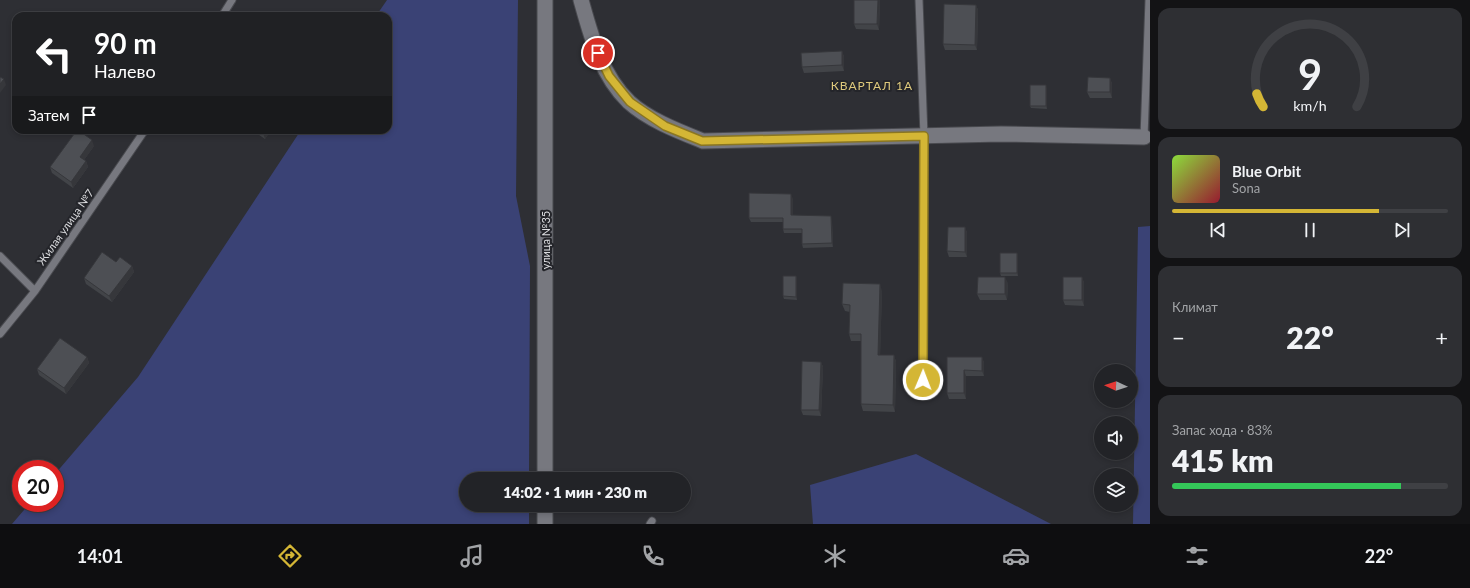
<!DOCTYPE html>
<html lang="ru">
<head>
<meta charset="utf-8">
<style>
  :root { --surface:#222327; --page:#2e2f33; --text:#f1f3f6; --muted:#a2a4a7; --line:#3f4044; --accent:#d4b635 }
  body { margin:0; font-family:Lato,sans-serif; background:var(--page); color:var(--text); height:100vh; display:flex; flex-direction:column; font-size:15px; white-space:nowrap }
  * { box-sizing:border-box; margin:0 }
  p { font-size:13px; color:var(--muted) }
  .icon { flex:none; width:22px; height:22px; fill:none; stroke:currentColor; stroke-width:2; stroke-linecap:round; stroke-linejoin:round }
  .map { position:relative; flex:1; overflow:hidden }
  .details { display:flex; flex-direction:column; gap:8px; padding:8px; background:#131315; width:320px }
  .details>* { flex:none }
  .hud { position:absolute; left:12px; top:12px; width:380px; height:122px; border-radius:12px; box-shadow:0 2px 6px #0003,0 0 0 1px var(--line); background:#202124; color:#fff; overflow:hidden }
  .needle { width:26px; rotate:273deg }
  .fabs { position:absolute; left:1094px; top:364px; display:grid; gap:8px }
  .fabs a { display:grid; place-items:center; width:44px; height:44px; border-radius:50%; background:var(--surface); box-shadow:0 2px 6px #0003,0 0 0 1px var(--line); font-size:20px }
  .speed { position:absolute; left:12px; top:460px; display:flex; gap:8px; font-size:20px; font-weight:700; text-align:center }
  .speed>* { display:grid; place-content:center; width:52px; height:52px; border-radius:50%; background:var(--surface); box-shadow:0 2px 6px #0003,0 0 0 1px var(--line); line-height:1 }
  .speed .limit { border:6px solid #d22; background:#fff; color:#111 }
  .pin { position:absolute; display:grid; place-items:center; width:34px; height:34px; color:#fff; margin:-17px; border:2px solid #fff; border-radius:50%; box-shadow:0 1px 4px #0007 }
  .me { position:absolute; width:44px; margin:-22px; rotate:1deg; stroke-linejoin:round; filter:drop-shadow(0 0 3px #0008) }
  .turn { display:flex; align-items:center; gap:14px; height:84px; padding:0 16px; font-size:18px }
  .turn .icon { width:52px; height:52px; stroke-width:2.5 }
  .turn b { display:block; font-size:28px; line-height:34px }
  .then { display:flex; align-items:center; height:38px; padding:0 16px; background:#0003; gap:8px; font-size:15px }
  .big { font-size:30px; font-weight:800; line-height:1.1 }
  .details .widget { flex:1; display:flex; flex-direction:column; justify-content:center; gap:6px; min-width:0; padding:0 14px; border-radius:12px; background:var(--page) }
  .details .dial { align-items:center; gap:0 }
  .dial svg { height:104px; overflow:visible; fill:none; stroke:var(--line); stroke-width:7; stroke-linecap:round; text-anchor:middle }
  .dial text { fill:var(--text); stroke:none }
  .song { display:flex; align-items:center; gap:12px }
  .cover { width:48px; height:48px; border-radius:6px; background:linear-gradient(135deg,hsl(90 70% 55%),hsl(350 70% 35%)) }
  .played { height:4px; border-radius:2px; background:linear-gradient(90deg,var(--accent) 75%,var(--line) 75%) }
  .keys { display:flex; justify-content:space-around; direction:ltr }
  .heat { display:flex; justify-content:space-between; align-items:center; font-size:22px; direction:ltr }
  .charge { height:6px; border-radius:3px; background:linear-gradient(90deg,#34c759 83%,var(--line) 0) }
  .trip { position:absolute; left:459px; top:472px; width:232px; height:40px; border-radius:20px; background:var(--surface); box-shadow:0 2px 6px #0003,0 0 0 1px var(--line); font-weight:800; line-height:40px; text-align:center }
  .tab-bar { display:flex; height:64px; justify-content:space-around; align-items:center; background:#0e0e10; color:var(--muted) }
  .tab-bar .icon { width:28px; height:28px }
  .tab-bar .on { color:var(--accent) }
  .tab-bar b { font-size:18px; color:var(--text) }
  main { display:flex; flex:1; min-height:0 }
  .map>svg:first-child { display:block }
</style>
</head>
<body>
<main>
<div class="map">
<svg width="1150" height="524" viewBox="0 0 1150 524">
  <rect width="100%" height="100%" fill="#2e2f34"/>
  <path fill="#3a4275" d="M387,0H518L516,196L530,266L529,479H466V505H529V524H12L30,503H55V474L138,377L301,130H388V16H376Z
    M1150,226V524H1133L1138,227Z
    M916,454L1051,524H813L810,485Z"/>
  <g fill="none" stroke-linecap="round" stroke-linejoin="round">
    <defs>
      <path id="service" d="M919,0L924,136L923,380
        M222,16L232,0
        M1144,137L1149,0
        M0,256L35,291
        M0,334L35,291L145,130
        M650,524L652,521"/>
      <path id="minor" d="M545,0V479
        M581,0C591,36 601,75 629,102C649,120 678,131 703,141L1001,134L1144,137
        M545,505V524"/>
    </defs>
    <use href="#service" stroke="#494a4f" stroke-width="9"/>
    <use href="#minor" stroke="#494a4f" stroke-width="17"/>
    <use href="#service" stroke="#77787f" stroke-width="7"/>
    <use href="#minor" stroke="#77787f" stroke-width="15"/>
  </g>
  <path fill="#424448" d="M854,0H880L879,30L856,29L854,24Z
    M976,5L978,10L977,50H945L943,44Z
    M842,51L844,57V71L804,73L802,67Z
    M1110,78L1112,84V98H1090L1087,92Z
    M1047,88V109L1031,108L1030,106Z
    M252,130H271L265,139Z
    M94,146L84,160L86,161L88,167L73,188L52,173L50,167Z
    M793,199V215L832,221L833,247L803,248L802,244V233H784L783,229V222H751L749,218Z
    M965,227L967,233V257H949L947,251Z
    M1017,253L1018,256V276H1001L1000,273Z
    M132,266L134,272L112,302L86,284L84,278Z
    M796,276L797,279V300L784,299L783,296Z
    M1082,277L1084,283V306L1065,305L1063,300Z
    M1008,283L1007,300H980L977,294Z
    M882,291L880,355H894L896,362L895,412L863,411L861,404V341H851L849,334L850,312L845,311L842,304Z
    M87,357L89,363L66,394L39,375L37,369Z
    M947,357H982L984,363V376H966V399H949L947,393Z
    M821,362L823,367L821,416L803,415L801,410Z"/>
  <path fill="#36373b" d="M878,0H880L879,30L877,24Z
    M976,5L978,10L977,50L975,45Z
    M842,51L844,57V71L842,65Z
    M1110,78L1112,84V98L1110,92Z
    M4,79L6,85L0,93V84Z
    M1046,85L1047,88V109L1046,106Z
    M265,130H271L265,139L263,133Z
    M92,140L94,146L82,163L80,157Z
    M86,161L88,167L73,188L71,182Z
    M791,194L793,199V219L791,215Z
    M831,216L832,221L833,247L832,243Z
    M965,227L967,233V257L965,252Z
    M1017,253L1018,256V276L1017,273Z
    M132,266L134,272L112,302L109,296Z
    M796,276L797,279V300L796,297Z
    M1005,277L1008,283L1007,300L1005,294Z
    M1082,277L1084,283V306L1082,300Z
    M880,284L882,291L880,362L878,355Z
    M894,355L896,362L895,412L893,405Z
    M87,357L89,363L66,394L64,388Z
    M982,357L984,363V376L982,371Z
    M821,362L823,367L821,416L819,410Z
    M964,370L966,376V399L964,393Z"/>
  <path fill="#4d4f54" stroke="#36373b" d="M854,0H878L877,24H854Z
    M944,4L976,5L975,45L943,44Z
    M842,51V65L802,67L801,53Z
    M0,77L4,79L0,84Z
    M1088,77L1110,78V92H1087Z
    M1030,85H1046V106H1030Z
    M77,130H78L92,140L80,157L86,161L71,182L50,167Z
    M258,130H265L263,133Z
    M749,193L791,194V215L831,216L832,243L802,244V229H783V218H749Z
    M948,227H965V252L947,251Z
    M102,252L116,262L120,257L132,266L109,296L84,278Z
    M1000,253H1017V273H1000Z
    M783,276H796V297L783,296Z
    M978,277H1005V294H977Z
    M1063,277H1082V300H1063Z
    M843,283L880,284L878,355H894L893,405L861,404V334H849L850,305L842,304Z
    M60,338L87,357L64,388L37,369Z
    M947,357H982V371L964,370V393H947Z
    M802,361L821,362L819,410H801Z"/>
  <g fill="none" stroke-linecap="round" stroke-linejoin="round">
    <defs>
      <path id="route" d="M598,53L609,76L630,102L665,126L702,141L924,136L923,380"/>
    </defs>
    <use href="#route" stroke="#8a7622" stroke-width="10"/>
    <use href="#route" stroke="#d4b635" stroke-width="7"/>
  </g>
  <g text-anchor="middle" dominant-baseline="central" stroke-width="4" stroke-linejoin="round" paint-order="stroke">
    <g font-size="11" fill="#dbdcdf" stroke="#24252a">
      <text transform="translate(65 227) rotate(-55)">Жилая улица №7</text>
      <text transform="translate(545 240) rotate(-90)">улица №35</text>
    </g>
    <g font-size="12" letter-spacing="1" fill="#dec97c" stroke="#24252a">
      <text x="872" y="85">КВАРТАЛ 1А</text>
    </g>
  </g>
</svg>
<div class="fabs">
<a><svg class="needle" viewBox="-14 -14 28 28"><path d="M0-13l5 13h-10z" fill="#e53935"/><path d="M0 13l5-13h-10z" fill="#a2a4a7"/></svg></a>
<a><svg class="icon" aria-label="sound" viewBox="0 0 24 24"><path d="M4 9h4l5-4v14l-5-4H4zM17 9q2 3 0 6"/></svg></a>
<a><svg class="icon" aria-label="layers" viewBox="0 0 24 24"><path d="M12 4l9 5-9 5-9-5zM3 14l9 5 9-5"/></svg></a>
</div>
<div class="speed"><div class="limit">20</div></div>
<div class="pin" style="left:598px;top:53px;background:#d93025"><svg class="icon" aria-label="arrive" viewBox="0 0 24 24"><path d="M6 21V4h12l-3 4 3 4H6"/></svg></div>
<svg class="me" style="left:923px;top:380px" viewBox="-20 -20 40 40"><circle r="17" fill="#d4b635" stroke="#fff" stroke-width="3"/><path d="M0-11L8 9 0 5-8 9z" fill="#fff"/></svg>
<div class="trip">14:02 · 1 мин · 230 m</div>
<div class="hud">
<div class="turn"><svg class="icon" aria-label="left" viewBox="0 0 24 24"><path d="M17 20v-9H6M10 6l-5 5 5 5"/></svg><div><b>90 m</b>Налево</div></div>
<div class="then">Затем<svg class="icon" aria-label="arrive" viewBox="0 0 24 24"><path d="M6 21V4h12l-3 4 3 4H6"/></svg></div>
</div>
</div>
<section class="details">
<div class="widget dial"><svg viewBox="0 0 100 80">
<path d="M14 69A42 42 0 1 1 86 69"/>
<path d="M14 69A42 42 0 0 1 9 59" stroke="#d4b635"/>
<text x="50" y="56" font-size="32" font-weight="700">9</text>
<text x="50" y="72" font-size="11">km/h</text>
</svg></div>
<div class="widget">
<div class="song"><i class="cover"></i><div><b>Blue Orbit</b><p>Sona</p></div></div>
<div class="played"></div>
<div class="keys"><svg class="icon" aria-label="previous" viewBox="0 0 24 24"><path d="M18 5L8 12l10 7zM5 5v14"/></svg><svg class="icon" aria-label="pause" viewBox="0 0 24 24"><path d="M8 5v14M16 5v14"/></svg><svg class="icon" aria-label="next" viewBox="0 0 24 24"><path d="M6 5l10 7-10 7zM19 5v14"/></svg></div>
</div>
<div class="widget"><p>Климат</p>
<div class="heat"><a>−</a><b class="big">22°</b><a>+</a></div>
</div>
<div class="widget"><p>Запас хода · 83%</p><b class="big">415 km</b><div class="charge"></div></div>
</section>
</main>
<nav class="tab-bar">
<b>14:01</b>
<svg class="icon on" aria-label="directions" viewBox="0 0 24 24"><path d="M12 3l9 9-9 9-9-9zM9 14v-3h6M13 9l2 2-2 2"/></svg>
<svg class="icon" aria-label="music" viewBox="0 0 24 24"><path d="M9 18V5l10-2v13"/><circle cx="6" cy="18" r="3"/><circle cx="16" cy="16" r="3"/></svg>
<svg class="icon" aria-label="phone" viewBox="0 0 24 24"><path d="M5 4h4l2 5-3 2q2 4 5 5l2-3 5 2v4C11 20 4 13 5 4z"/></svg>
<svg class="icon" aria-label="climate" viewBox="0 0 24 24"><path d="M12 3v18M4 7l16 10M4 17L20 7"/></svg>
<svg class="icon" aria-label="car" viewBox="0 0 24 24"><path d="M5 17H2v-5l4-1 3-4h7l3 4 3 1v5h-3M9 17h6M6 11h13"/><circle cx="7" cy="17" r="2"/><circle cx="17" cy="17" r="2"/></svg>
<svg class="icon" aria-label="filters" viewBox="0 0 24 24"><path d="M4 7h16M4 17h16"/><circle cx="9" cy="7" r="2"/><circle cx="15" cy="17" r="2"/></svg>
<b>22°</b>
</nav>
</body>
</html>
